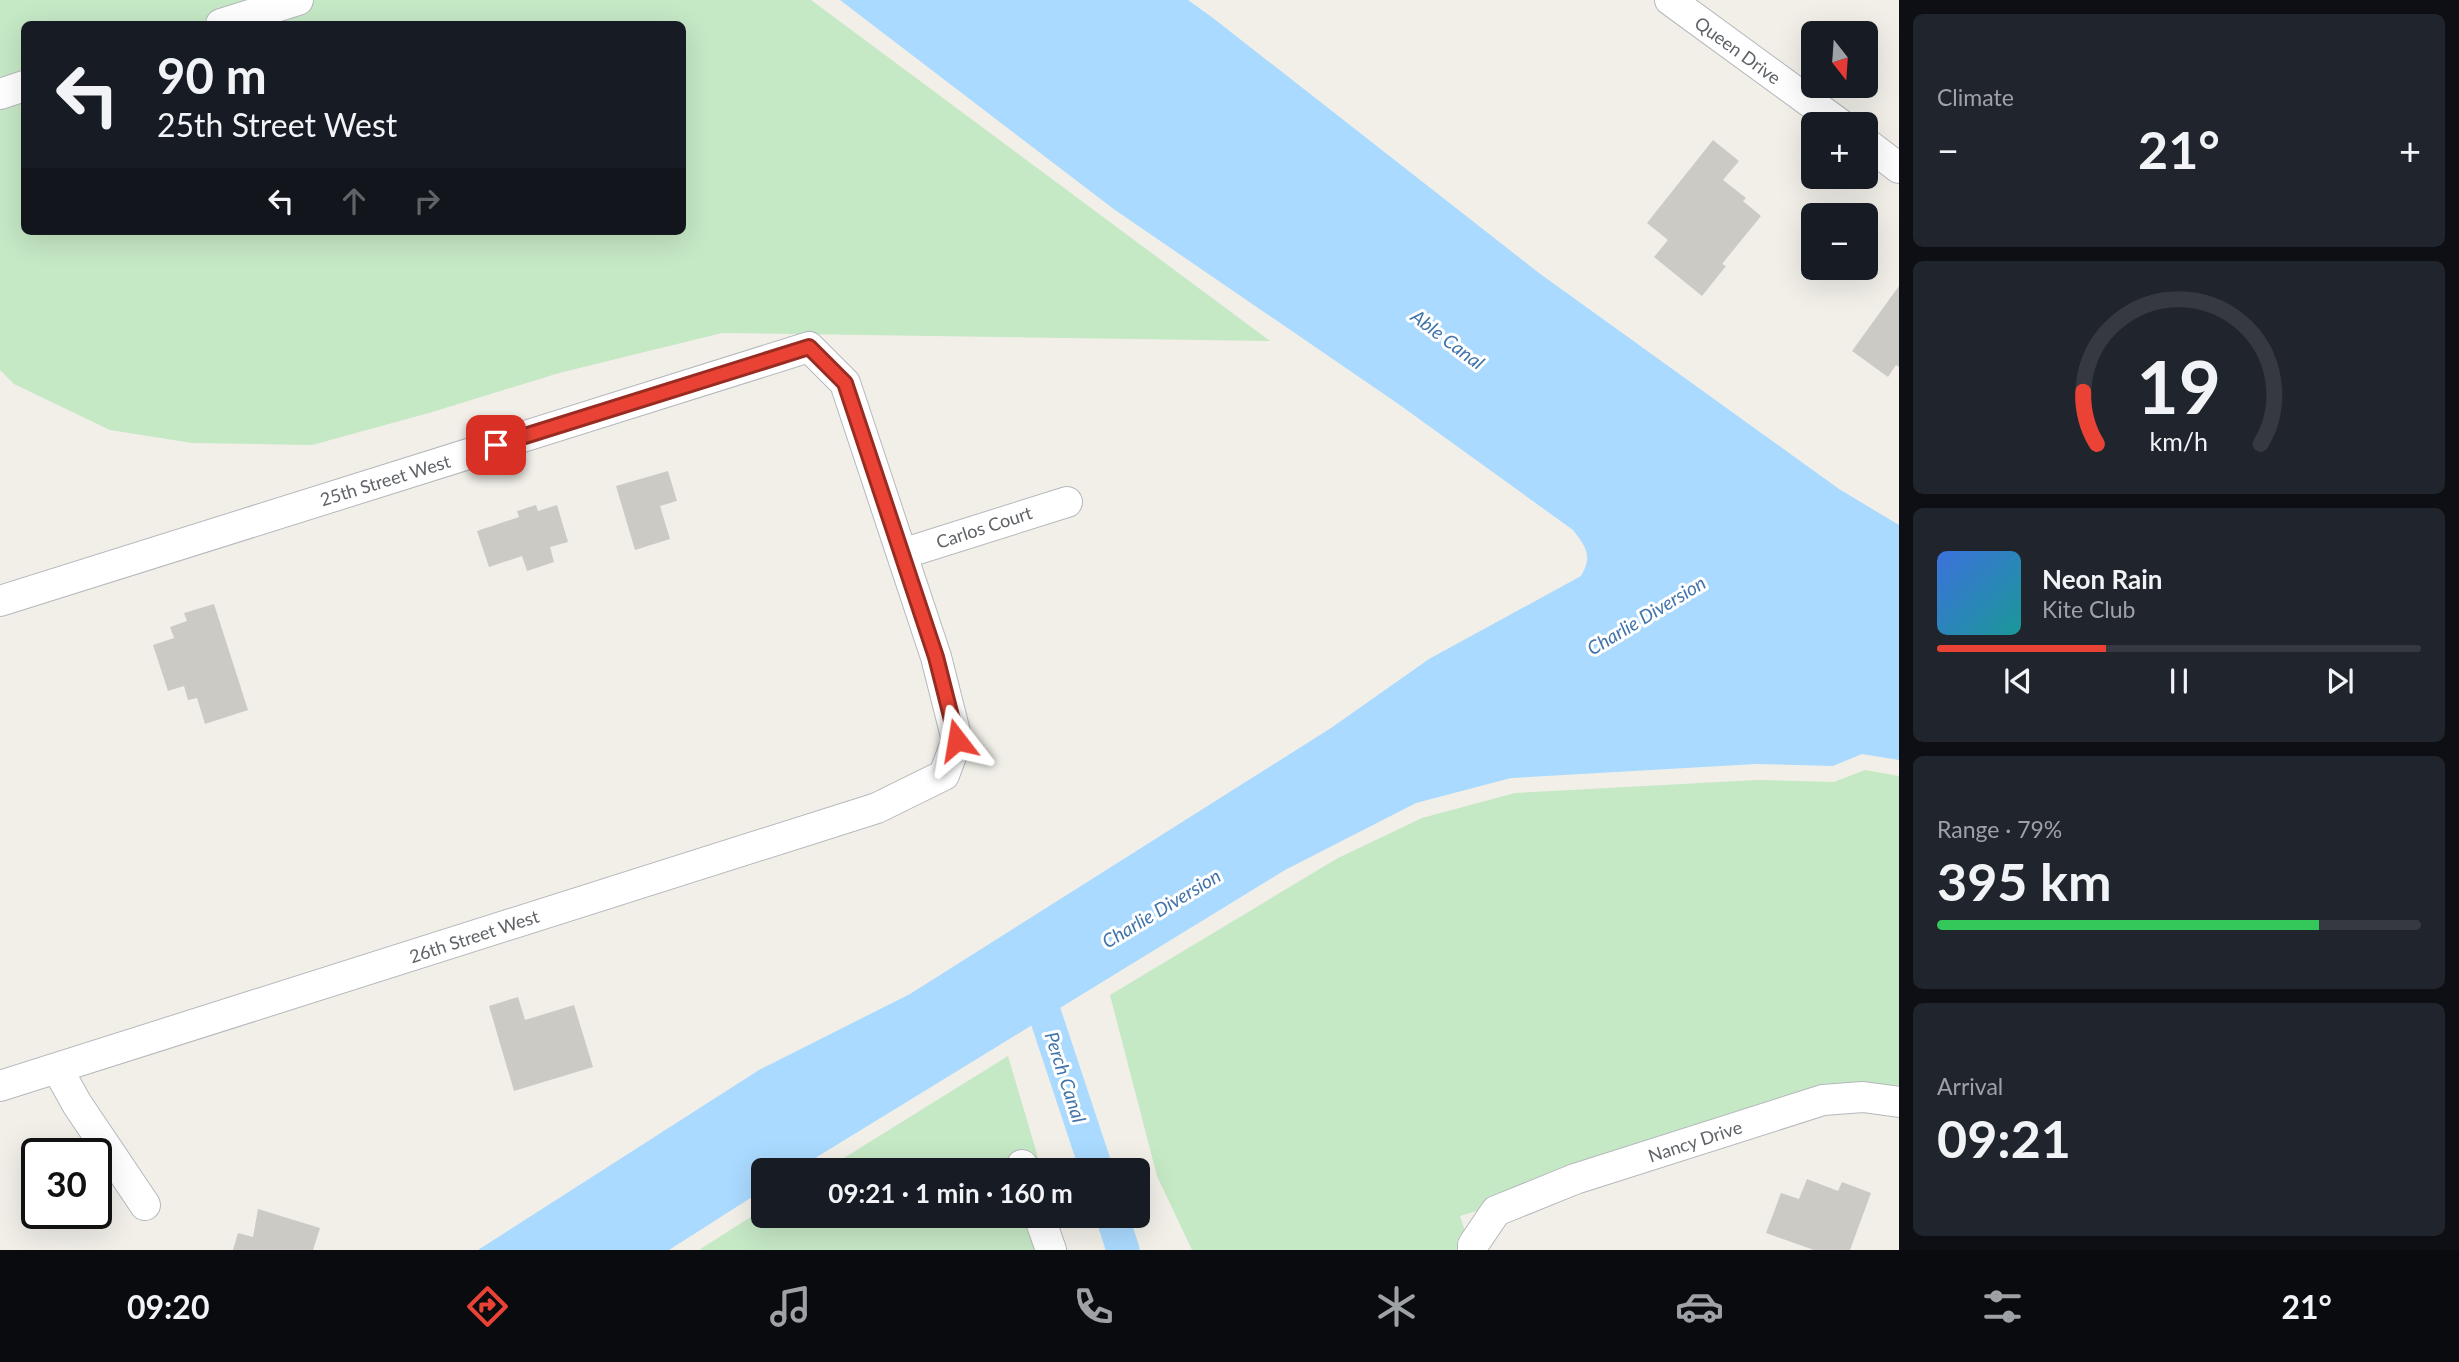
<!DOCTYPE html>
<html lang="en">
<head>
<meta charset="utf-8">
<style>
  :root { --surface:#171b24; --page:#20242c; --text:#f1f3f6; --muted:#9ea1a6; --line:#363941; --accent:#ea4335 }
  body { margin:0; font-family:Lato,sans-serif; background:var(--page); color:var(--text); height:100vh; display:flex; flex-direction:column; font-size:26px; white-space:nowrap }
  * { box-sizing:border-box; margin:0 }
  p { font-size:23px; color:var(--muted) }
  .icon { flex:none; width:38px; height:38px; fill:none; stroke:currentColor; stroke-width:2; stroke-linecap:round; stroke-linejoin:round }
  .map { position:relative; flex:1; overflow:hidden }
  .drawer { display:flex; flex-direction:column; gap:14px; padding:14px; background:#0d0f14; width:560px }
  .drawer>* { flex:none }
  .top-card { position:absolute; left:21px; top:21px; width:665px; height:214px; border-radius:10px; box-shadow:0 7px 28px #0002; background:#171b24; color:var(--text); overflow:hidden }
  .needle { width:46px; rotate:163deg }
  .controls { position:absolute; left:1801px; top:21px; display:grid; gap:14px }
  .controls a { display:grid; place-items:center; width:77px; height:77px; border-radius:10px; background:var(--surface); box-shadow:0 7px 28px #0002; font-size:35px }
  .speed { position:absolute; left:21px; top:1138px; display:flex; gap:14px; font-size:35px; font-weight:700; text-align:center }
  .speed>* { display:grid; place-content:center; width:91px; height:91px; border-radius:50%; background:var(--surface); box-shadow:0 7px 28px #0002; line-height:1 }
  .speed .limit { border:4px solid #111; border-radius:10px; background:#fff; color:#111 }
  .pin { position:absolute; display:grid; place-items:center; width:60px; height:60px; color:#fff; margin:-30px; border-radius:14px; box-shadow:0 4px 10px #0006 }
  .me { position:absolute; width:77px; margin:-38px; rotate:346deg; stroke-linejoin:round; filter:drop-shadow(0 0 5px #0008) }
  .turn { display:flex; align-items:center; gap:24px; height:147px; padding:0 21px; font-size:32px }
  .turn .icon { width:91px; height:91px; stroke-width:2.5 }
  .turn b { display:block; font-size:49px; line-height:60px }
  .lanes { display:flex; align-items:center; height:66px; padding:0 21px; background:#0003; justify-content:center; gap:35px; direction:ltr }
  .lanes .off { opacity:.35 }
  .big { font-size:52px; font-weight:700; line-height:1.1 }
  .drawer .tile { flex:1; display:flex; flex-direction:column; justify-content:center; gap:10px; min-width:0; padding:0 24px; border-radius:10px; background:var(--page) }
  .drawer .dial { align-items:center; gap:0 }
  .dial svg { height:182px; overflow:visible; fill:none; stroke:var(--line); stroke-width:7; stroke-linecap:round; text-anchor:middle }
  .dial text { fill:var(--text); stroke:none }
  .song { display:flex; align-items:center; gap:21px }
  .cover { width:84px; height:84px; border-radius:10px; background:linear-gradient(135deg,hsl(220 70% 55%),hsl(180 70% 35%)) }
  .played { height:7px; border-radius:4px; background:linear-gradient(90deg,var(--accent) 35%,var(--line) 35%) }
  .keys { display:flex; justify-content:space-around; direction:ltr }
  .heat { display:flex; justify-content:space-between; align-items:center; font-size:38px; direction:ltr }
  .charge { height:10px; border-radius:5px; background:linear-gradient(90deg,#34c759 79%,var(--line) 0) }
  .trip { position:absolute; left:751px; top:1158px; width:399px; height:70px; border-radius:10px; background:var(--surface); box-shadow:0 7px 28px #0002; font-weight:700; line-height:70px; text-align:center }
  .dock { display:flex; height:112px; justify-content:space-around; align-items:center; background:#090b0e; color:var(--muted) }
  .dock .icon { width:49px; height:49px }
  .dock .current { color:var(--accent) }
  .dock b { font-size:32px; color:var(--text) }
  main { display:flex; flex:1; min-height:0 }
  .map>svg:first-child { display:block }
</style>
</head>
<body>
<main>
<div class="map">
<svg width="1899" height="1250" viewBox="0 0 1899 1250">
  <rect width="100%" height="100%" fill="#f1efe8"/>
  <path fill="#c5e8c5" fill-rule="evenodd" d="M0,0H811L1270,341L722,333L559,373L429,413L312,445L192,443L110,430L14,384L0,370ZM24,24H682V231H24Z
    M1865,770L1899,776V1085L1460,1216L1471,1250H1192L1157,1176L1110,995L1338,858L1422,818L1515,793L1757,780L1834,782Z
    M1008,1056L1042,1171H823Z
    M763,1209V1216H1054L1063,1250H699Z"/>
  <path fill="#aadaff" d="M840,0H1188L1213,18L1539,273L1839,489L1899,525V760L1862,754L1833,766L1756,764L1511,778L1416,803L1285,870L794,1171H763V1190L669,1250H478L759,1070L910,994L1331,728L1429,659L1581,576C1593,556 1586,547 1573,530L1397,403L1115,210Z"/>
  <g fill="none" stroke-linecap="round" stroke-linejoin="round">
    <path stroke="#aadaff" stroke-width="33" d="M1035,984L1097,1171
      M1112,1216L1123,1250"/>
  </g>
  <path fill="#cccac5" d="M1713,140L1739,161L1723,180L1746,198L1743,201L1761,216L1722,264L1726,266L1702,296L1654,257L1668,240L1647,223Z
    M1899,286V367L1896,365L1888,377L1852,351Z
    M668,471L677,501L660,506L670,539L635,550L616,486Z
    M536,505L538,511L557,505L568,542L550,547L554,562L527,571L522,556L489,567L477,531L519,517L517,511Z
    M214,604L248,710L205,724L197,698L188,700L184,686L168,691L153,645L174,638L170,627L187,621L184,613Z
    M518,997L525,1020L574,1005L593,1067L514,1091L489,1006Z
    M1807,1179L1838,1191L1842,1182L1871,1193L1850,1250H1814L1766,1233L1781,1193L1799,1199Z
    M258,1209L320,1228L313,1250H233L238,1233L253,1237Z"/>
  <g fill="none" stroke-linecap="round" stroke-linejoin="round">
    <defs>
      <path id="street" d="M1670,0L1840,124
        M221,24L298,0
        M0,94L24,86
        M1866,143L1899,168
        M902,554L1067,502
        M0,601L809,347L845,383L936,657L957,740L944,775L877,808L0,1086
        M57,1068L77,1104L145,1205
        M1022,1165L1024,1171
        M1039,1216L1051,1250
        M1473,1250V1245L1496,1211L1575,1179L1823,1100L1863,1097L1899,1102"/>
    </defs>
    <use href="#street" stroke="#b5b8bc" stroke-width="32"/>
    <use href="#street" stroke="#fff" stroke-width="30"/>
  </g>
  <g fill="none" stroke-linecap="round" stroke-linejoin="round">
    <defs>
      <path id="route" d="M496,445L809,347L845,383L936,657L957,740"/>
    </defs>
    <use href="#route" stroke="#982c22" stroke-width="18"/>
    <use href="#route" stroke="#ea4335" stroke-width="12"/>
  </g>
  <g text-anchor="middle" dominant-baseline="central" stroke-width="6" stroke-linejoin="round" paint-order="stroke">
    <g font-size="18" fill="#5f6368" stroke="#fff">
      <text transform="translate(1738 50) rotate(36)">Queen Drive</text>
      <text transform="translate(385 480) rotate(-17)">25th Street West</text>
      <text transform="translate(984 527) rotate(-18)">Carlos Court</text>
      <text transform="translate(474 936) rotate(-18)">26th Street West</text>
      <text transform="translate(1695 1141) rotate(-18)">Nancy Drive</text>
    </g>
    <g font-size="19" font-style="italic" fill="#4174aa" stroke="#fff">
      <text transform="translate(1448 339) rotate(37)">Able Canal</text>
      <text transform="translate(1646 615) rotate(-31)">Charlie Diversion</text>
      <text transform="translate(1161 908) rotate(-31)">Charlie Diversion</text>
      <text transform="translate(1066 1077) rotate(72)">Perch Canal</text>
    </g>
  </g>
</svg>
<div class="controls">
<a><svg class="needle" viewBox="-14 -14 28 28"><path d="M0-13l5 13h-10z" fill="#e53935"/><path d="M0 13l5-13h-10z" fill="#9ea1a6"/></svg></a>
<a>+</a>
<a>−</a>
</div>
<div class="speed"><div class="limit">30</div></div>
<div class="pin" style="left:496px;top:445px;background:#d93025"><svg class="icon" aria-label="arrive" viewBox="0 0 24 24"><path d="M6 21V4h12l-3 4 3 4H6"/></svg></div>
<svg class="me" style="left:957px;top:740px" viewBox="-20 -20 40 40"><path d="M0-17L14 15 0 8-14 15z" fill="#ea4335" stroke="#fff" stroke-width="4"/></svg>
<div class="trip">09:21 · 1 min · 160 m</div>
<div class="top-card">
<div class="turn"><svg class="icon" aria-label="left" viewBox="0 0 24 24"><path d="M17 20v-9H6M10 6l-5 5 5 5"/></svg><div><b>90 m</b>25th Street West</div></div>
<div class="lanes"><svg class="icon" aria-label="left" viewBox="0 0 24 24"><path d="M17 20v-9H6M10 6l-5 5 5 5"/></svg><svg class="icon off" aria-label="ahead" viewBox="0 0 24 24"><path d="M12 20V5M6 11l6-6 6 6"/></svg><svg class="icon off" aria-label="right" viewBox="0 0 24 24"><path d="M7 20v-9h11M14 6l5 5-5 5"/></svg></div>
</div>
</div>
<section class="drawer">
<div class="tile"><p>Climate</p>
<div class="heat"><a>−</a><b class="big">21°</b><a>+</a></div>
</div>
<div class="tile dial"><svg viewBox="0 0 100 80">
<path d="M14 69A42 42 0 1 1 86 69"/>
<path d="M14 69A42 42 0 0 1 8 46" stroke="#ea4335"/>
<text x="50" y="56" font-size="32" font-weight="700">19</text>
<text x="50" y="72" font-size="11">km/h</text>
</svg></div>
<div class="tile">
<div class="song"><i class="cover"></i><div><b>Neon Rain</b><p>Kite Club</p></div></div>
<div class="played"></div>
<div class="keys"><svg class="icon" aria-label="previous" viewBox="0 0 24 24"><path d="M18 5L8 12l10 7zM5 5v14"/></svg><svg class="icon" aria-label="pause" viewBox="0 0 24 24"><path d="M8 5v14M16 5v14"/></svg><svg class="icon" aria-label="next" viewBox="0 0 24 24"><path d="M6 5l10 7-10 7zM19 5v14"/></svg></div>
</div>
<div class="tile"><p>Range · 79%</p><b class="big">395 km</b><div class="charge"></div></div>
<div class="tile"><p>Arrival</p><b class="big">09:21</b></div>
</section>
</main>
<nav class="dock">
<b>09:20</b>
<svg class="icon current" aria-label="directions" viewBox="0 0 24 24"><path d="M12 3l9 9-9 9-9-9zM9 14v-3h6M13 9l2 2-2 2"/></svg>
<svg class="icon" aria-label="music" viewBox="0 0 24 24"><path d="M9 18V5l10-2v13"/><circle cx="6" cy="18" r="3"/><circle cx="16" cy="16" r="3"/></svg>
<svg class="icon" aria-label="phone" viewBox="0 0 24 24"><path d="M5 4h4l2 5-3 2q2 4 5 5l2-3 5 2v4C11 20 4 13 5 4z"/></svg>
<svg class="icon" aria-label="climate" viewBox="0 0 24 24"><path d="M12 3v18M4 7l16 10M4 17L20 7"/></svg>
<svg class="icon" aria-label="car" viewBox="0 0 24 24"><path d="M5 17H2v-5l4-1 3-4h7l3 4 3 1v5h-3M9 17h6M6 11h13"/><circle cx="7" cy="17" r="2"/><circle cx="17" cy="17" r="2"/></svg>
<svg class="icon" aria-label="filters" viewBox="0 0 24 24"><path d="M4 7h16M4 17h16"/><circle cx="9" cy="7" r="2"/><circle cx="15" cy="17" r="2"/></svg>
<b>21°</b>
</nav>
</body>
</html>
